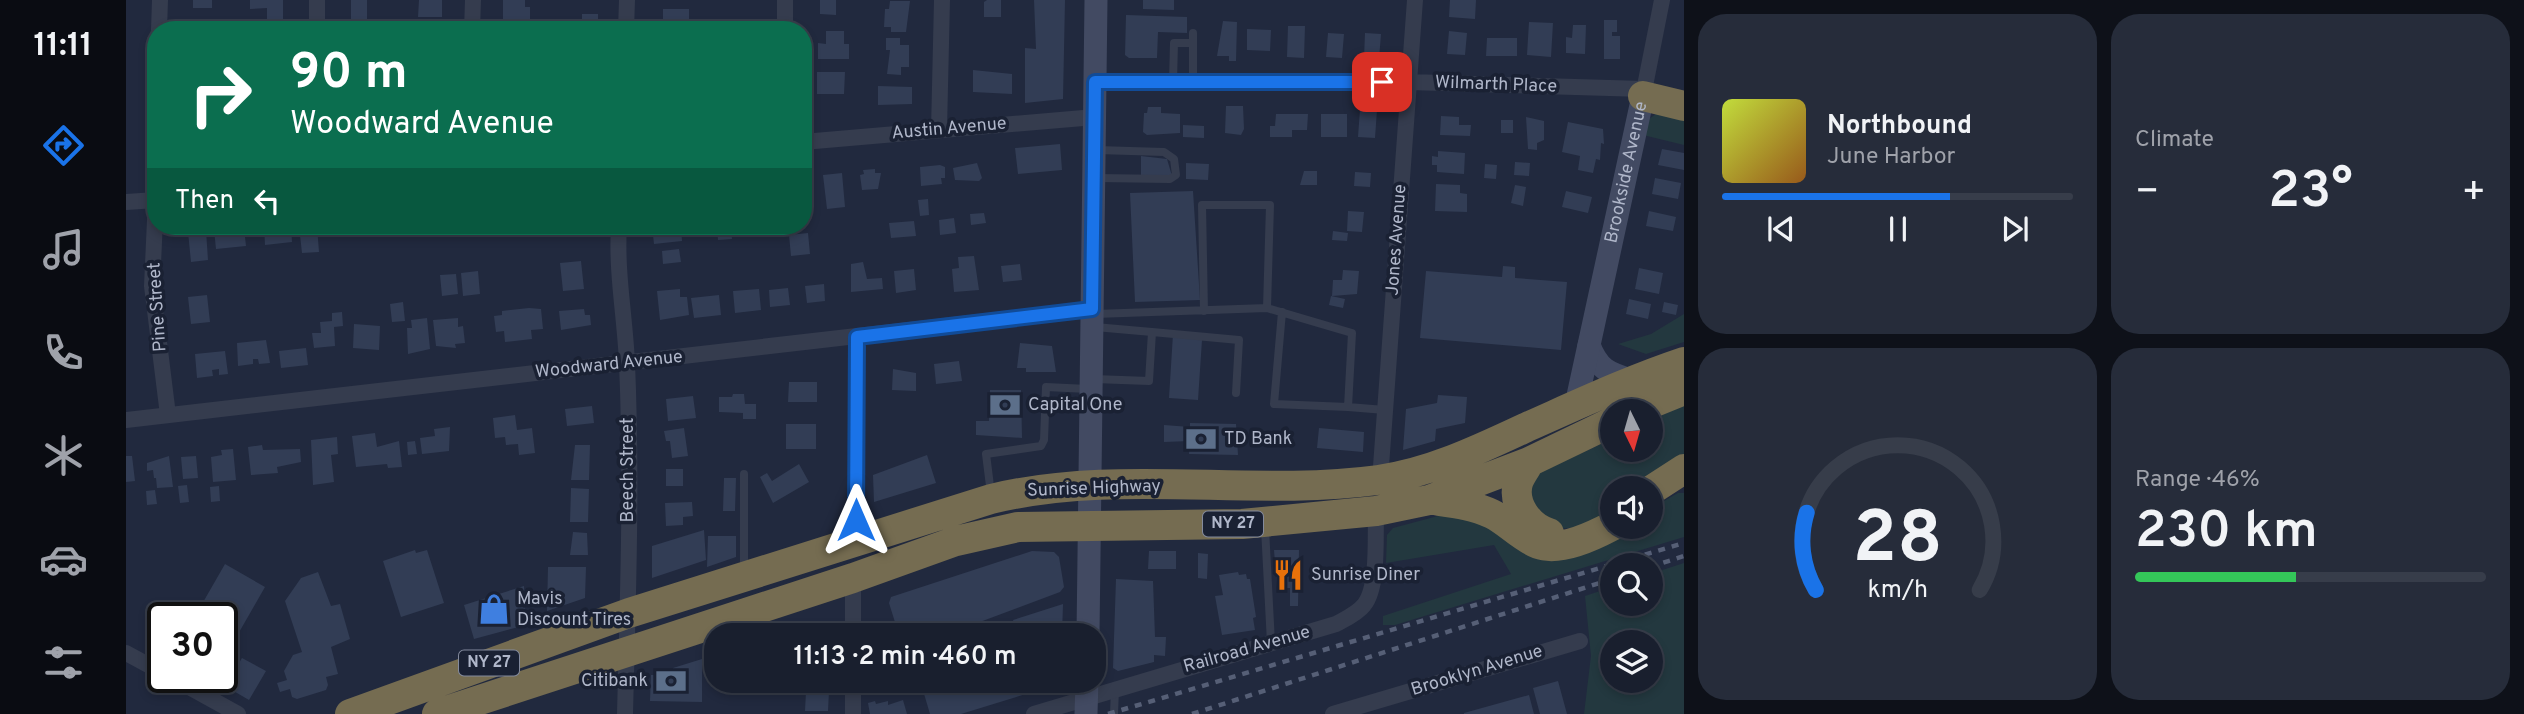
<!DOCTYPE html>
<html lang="en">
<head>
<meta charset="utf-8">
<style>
  :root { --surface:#191f2e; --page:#262c3a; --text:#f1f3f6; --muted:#9fa2aa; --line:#373d4a; --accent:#1a73e8 }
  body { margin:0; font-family:Overpass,sans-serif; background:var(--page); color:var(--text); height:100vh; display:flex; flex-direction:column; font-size:26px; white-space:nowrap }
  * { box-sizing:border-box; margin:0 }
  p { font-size:23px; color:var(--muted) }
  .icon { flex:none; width:38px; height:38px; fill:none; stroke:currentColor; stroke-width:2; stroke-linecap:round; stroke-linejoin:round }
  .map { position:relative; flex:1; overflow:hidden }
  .details { display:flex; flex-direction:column; gap:14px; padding:14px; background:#0e1119; width:840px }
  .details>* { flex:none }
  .top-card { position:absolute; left:21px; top:21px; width:665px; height:214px; border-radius:28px; box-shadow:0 4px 10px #0003,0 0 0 2px var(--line); background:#0b6e4f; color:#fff; overflow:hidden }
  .needle { width:46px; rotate:175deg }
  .fabs { position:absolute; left:1474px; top:399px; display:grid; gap:14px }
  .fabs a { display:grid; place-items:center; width:63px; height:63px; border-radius:50%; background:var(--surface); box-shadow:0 4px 10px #0003,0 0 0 2px var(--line); font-size:35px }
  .speed { position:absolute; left:21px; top:602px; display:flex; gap:14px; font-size:35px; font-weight:700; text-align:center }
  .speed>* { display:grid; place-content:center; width:91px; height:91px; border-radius:50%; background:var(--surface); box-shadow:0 4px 10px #0003,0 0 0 2px var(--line); line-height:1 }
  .speed .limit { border:4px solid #111; border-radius:10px; background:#fff; color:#111 }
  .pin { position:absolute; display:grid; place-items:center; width:60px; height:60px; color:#fff; margin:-30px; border-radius:14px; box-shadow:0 4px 10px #0006 }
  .me { position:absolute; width:77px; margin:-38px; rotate:0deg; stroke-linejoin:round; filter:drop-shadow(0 0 5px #0008) }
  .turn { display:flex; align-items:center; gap:24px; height:147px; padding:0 28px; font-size:32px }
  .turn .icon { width:91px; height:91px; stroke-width:2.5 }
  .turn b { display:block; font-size:49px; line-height:60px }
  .then { display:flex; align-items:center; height:66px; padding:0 28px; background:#0003; gap:14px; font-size:26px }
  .big { font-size:52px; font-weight:600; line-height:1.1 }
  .details .tile { flex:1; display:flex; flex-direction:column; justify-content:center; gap:10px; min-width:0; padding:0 24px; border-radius:28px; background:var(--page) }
  .details .dial { align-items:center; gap:0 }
  .dial svg { height:182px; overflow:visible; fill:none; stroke:var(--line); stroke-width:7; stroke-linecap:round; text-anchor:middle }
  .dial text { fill:var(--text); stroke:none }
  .song { display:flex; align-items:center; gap:21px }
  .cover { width:84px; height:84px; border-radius:10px; background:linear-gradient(135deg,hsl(70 70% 55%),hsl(30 70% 35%)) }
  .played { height:7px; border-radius:4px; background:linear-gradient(90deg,var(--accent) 65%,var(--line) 65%) }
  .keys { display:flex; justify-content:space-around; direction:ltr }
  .heat { display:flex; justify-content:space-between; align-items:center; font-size:38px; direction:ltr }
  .charge { height:10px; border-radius:5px; background:linear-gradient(90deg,#34c759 46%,var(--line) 0) }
  .details .tiles { flex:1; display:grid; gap:14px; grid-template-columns:repeat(2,1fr) }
  .trip { position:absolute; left:578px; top:623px; width:402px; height:70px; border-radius:28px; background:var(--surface); box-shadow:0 4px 10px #0003,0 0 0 2px var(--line); font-weight:600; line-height:70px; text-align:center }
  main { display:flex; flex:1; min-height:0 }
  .menu { display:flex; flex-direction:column; width:126px; justify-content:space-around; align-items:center; background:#0a0c12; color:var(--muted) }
  .menu .icon { width:49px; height:49px }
  .menu .active { color:var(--accent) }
  .menu b { font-size:32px; color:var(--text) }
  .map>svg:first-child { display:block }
</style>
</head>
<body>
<main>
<nav class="menu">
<b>11:11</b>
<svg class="icon active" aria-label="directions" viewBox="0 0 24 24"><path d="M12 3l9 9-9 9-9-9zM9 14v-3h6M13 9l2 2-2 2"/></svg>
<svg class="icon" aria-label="music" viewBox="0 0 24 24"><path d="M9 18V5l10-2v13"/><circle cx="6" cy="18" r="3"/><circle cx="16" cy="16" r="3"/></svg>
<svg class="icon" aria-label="phone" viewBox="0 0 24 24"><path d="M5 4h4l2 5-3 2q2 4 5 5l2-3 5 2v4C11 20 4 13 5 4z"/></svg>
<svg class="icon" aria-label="climate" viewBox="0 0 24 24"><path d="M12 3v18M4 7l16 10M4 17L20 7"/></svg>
<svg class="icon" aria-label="car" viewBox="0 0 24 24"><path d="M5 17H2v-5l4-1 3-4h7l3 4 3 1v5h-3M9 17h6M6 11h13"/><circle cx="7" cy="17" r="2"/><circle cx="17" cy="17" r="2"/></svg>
<svg class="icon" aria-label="filters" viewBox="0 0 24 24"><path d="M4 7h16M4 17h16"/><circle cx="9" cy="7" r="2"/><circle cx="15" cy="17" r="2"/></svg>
</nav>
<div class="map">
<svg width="1558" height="714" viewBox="0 0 1558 714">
  <rect width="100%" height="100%" fill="#21293e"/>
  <path fill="#23383f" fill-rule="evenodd" d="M1530,114L1558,117V145L1517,135L1523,119Z
    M1558,314V342L1520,354L1492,344L1525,334Z
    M1558,405V463L1520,488H1486V511C1458,525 1439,538 1411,518L1403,488L1412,473L1486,439V450H1524V421Z
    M1552,493H1558V537L1269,625H1257V616L1385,574L1368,545L1260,563L1261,535L1267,528L1327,512L1346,514L1389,545L1496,527H1524V509Z
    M1558,563V714H1458L1465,656L1459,596L1486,587V604H1524V574ZM1486,642H1524V681H1486Z"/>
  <path fill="#323d55" d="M67,0H86V8H67Z
    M124,0H157V19H141V8L124,9Z
    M225,0H241V19H225Z
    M293,0H316V17H292Z
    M377,0H399V7H404V21H377Z
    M694,0H710V15L694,14Z
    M861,0H875V17H858V2Z
    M908,0H939L937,99L899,103V48L910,49Z
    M1017,0H1048V10L1017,9Z
    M1324,0H1350L1349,19L1323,17Z
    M764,1H784L780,32H765V27H758L759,9H763Z
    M537,9H563V30H534L537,27Z
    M456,14H472V30H456Z
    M1000,15L1061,17V33L1032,32L1031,58H1003L999,55Z
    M1478,20H1491V32H1486V36H1494V59H1478Z
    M1097,21L1111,22L1110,61H1103V56H1091Z
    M1403,22L1427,23L1425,57L1401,55Z
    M596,24H626V30H596Z
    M1447,25H1460L1459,54L1440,53V37L1446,38Z
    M1162,26H1179L1178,58L1161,57Z
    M1121,29L1145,30L1144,51L1121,50Z
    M700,31H718V44H723V59H692V43L700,44Z
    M1323,31L1341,33L1339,55L1321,54Z
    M1202,33L1218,34L1216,58L1200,57Z
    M1239,33L1255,34L1253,59L1238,58Z
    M760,38H774V45H783V67H775V75L761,74L764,50H760Z
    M1361,38H1391V56H1360Z
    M847,70L886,74V94L847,92Z
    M691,72H719L718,94H691Z
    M752,86L786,87V104L752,105Z
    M1100,106H1117L1118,129L1115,135L1099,133Z
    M1022,107H1035V113L1054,114V133L1021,135L1017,132L1018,113H1021Z
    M1234,109L1251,110L1249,138L1232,137Z
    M1150,114H1182L1181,130H1166V137H1144V126H1149Z
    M1195,114H1221V137H1195Z
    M1315,116L1333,117V125H1345L1344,136L1314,135Z
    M1400,117L1418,121V140L1411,143V150L1402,149Z
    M1375,120H1387V133H1375Z
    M1442,122L1477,129L1478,144L1475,143L1474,160L1470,159L1467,173L1452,170L1454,156L1436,152Z
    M1057,125L1078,126V138L1057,137Z
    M934,144L936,170L892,174L889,148Z
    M1536,149L1558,153V170L1532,165Z
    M1312,151L1339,153L1338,174L1311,172V165H1306V156L1312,157Z
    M1015,156L1041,159L1046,176H1015Z
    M1389,162L1404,163L1403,176L1388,175Z
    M851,163L856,178L853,181L829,180L827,168Z
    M1060,163L1083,164L1082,180L1060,179Z
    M1359,164L1371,165L1370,179L1358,178Z
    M814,165L819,167V178H815L816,184L795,186L794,167Z
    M749,169V173H755L752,189L736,190L734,175L738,174L737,170Z
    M1178,171H1191V185H1174Z
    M1229,172L1245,173L1244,187L1228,186Z
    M716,173L719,207L701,209L697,175Z
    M1529,178L1555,183L1552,199L1526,194Z
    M1310,184L1334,185V193L1341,194V212L1309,211Z
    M1389,185L1400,187L1397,206L1385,203Z
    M1067,191L1074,300L1009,302L1004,193Z
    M1440,191L1466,197L1462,213L1436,207Z
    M802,199L803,215L794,216L792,200Z
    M1222,211L1238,212L1236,232L1221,231Z
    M1523,211L1550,217L1547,231L1520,226Z
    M858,213L860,223L845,225L844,214Z
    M828,218L830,233L814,235L813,220Z
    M788,221L790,236L765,238L763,223Z
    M138,226H165L166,242L139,245Z
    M173,226H191L193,252L176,253Z
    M203,226H224L225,235L204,236Z
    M237,226H258V233L238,235Z
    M526,226H555L556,241L528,244Z
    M605,227L606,239L592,240L591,228Z
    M118,228L120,246L90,249L88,230Z
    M80,230L82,260L65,262L62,232Z
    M1207,231L1222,233L1221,241L1206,240Z
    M682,233L684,254L665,256L663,235Z
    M553,249L555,262L537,264L536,251Z
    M848,256L853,290L828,292L826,269L833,268L832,257Z
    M455,261L458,289L437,291L434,263Z
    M737,262L741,279L756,278L757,289L725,292V264Z
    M894,264L896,280L877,282L875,266Z
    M1377,266L1389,267V278L1441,282L1435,350L1294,338L1300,271L1376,277Z
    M1513,268L1537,273L1533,294L1509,289Z
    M788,269L790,290L770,293L768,271Z
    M1217,270L1233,271L1231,294L1206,296L1207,280H1216Z
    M352,271L354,294L337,296L335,273Z
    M330,274L332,294L316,296L314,275Z
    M698,284L699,301L681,303L679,286Z
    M662,288L664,305L644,307L643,290Z
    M554,289V297H561L563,315L534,320L531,291Z
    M633,289L635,310L609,313L607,291Z
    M81,295L84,322L65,324L62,297Z
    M593,295L595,315L568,318L565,298Z
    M1205,296L1219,299L1217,308L1203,305Z
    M1503,299L1525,304L1522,319L1500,314Z
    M277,302L279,321L266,322L264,304Z
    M1538,302L1552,305L1550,315L1536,312Z
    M403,308L415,309L417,329L405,330L406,339L379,342L378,331L370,332L368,316L376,315V311Z
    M458,309L459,315H464L465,325L435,330L433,311Z
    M216,312L217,326L208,327L209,346L188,348L186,333H195L194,322L206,321V313Z
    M301,318L304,349L282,354L281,328H286L285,320Z
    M332,318V327L337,326L339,343L329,344L330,348L310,346L307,320Z
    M228,324L254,326L253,350L227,348Z
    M1047,334L1076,340L1072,400L1043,398Z
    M140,340L144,363L133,364L132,359H127V364L112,366L111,343Z
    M894,343L926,346L930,372H900V368H891Z
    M180,348L182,365L155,368L153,351Z
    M99,351L102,374L93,375V369L86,370L87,376L71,378L69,354Z
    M833,361L836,381L810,384L808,364Z
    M767,369L790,373V391L766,390Z
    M663,382H691V402H662Z
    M864,390H895L896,438L850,435V421H863Z
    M607,394H618L619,404H630V419H617V413L593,412V397H606Z
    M1312,395L1341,397L1339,423L1310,429L1309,441L1277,450L1280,409L1311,403Z
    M567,396L570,418L542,421L540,399Z
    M466,406L468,423L441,426L439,409Z
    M389,415L391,430L406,428L409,453L393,455L392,444L380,445L379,437L369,438L367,418Z
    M1064,423L1110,424L1112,455L1063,454L1064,441L1038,442V425L1064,427Z
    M660,424H690V449H660Z
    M324,427L323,451L296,454L294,438L309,436L308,429Z
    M558,428L562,456L546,458L544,441H540L538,431Z
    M1193,428L1238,432L1237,452L1191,448Z
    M249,433L251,447L273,441L276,467L262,468L261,464L230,467L226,436Z
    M211,437L212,454L205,455L208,482L187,485L185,440Z
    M289,441L291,454L282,455L281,442Z
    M136,445L137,450L174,449L175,462L151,467L152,473L125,475L122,447Z
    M449,445H464L463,480H445Z
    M107,449L110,480L87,482L85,457L96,455L95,450Z
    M801,455L810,483L748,502L747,475Z
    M0,456H6L9,481L0,482Z
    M43,456L47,487L31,488L30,478H28L27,470L21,471V463Z
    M70,456L72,478L57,479L55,457Z
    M673,464L683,482L647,503L634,477L641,473L646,481Z
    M540,469H557V486H540Z
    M598,478H610L609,511H597Z
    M61,485L63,502L54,503L52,486Z
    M93,486L94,501L85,502L84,487Z
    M445,488L463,489L462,522H444Z
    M29,490L31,504L21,505L20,491Z
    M566,502L567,516L557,517V525L540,526L539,503Z
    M578,530L580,560L526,578V546Z
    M447,532L461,533L462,555H444Z
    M582,536H610V557L581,567Z
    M289,550L290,553L301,550L318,603L275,617L257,561Z
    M1148,550H1173L1172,606H1164V588H1151Z
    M906,551L928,552L933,557L938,587L934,592L819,635L816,623L773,635L763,603L765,597Z
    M1023,551H1050V569H1022Z
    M1072,553L1082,554L1081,579L1072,578Z
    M99,564L139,587L96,662V618H68Z
    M422,567H460L459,598L421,611Z
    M192,572L205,606L214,604L224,639L205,647L212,674L200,677L202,685L200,690L171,699L166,697L164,689L154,692L151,683L161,680L158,671L167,655L176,652L159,601L175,578Z
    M1112,572L1113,575L1120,574L1121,579H1124L1130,617L1127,618L1129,630L1096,635L1089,596L1097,595L1093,575Z
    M990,579L1027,581L1029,637H1040L1039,656L1028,655V662L992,671L987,668Z
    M398,586L400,625L348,639L338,605Z
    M937,604L936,635H891L887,620Z
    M590,654V671H581V657Z
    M116,658L140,671L123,700L99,686Z
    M576,659V702L524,701L525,675H546L547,668Z
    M818,681H872L874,688L887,684L886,681H924L926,686L835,714H804L796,687Z
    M1432,681L1441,714H1414L1407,688Z
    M680,691H703L702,711H679Z
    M1403,695L1408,714H1338V713Z
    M777,700L781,714H744L742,703L749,701L750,704L762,701V705Z"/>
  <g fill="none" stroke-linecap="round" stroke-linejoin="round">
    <path stroke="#353c4e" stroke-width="8" d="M1067,33V43
      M1047,82L1048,43H1067V82
      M971,178L1044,179L1050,175L1048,159L1038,152L971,150
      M1078,311L1076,205H1144L1141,308
      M1156,312L1148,404L1222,407
      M969,314L1141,308L1226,333L1222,407L1259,410
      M1026,332L1113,340L1110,393
      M968,379L1023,381L1026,332L969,327
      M865,494L860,454L915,446L918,440L920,387L962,389
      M1139,528L1145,643
      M618,570V474
      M988,714L989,689"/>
    <path stroke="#353c4e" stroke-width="16" d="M33,30L34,0
      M191,30V0
      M346,30L347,0
      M500,30L501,0
      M659,30V0
      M969,82H1283L1518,89
      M1517,96L1536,0
      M813,130L816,0
      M677,142L969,117
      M30,198L26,286L42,415
      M0,202L30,200
      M493,226C490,272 499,317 501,363C506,480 502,597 499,714
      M0,420L966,309
      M1254,480L1289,0
      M730,541L731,337
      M727,635V578
      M0,653L37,673
      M45,677L112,714
      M727,714V681
      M908,714L1210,624C1219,619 1231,614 1238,605C1253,587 1249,535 1250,511
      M1207,714L1454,641"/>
    <g stroke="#424a62" stroke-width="23">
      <path d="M1463,345C1472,369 1482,373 1505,380"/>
      <path id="s1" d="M1450,405L1517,96"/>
      <path d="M962,635L970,0"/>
      <path d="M960,714L961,681"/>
    </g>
    <path stroke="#756c51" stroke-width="30" d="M1517,96L1558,106
      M1507,411L1558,390
      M1403,462C1400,469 1394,476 1392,483C1386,504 1403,527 1423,533
      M1524,491L1558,469
      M1307,500C1328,503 1347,505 1366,514C1382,522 1395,537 1412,544C1434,552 1467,536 1486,526
      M224,714L503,613L865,499C991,468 1124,497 1252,480C1304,473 1354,449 1401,427C1453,404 1504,380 1558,362
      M311,714L727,578L830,541L892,527L1116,524L1250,511L1303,500L1403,462L1486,422"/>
    <path stroke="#565f76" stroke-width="4.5" stroke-dasharray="7 7" stroke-linecap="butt" d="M1524,567L1558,556
      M982,714L1558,543
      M1066,714L1486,579"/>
  </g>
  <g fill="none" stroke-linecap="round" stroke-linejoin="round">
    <defs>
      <path id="route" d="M730,520L731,337L966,309L969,82H1256"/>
    </defs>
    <use href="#route" stroke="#114b97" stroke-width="18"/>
    <use href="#route" stroke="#1a73e8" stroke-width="12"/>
  </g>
  <defs>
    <symbol id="bank-bare" viewBox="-9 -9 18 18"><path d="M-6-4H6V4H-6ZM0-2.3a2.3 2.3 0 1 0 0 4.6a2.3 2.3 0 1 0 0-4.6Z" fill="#5c6f8a" stroke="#1a2133" stroke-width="2.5" paint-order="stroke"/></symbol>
    <symbol id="restaurant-bare" viewBox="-9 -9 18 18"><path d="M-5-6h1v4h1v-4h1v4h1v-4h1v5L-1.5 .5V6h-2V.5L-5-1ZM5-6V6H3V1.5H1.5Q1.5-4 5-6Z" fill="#e8710a" stroke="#1a2133" stroke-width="2.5" paint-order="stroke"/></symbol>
    <symbol id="shop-bare" viewBox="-9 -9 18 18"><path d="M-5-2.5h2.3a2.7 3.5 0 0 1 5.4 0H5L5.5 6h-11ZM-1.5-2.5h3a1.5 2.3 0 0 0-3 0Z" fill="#3f7fe0" stroke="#1a2133" stroke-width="2.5" paint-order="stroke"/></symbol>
  </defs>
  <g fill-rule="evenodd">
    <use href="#bank-bare" x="857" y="383" width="44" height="44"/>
    <use href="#bank-bare" x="1053" y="417" width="44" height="44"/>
    <use href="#restaurant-bare" x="1140" y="553" width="44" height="44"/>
    <use href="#shop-bare" x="346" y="587" width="44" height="44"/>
    <use href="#bank-bare" x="523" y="659" width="44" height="44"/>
  </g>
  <g text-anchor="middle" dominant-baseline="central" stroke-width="7" stroke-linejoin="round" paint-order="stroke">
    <g fill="#1a2133" stroke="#838a9d" stroke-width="2">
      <rect x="1077" y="511.5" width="60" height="25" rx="5"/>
      <rect x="333" y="650.5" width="60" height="25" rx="5"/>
    </g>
    <g font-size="16" font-weight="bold" fill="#b0b7ca">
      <text x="1107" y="524">NY 27</text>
      <text x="363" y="663">NY 27</text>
    </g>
    <g font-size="18" fill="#b0b7ca" stroke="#1a2133">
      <text transform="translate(1370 85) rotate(2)">Wilmarth Place</text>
      <text transform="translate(823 129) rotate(-5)">Austin Avenue</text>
      <text stroke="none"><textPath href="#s1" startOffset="238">Brookside Avenue</textPath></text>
      <text transform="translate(1271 240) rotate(-86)">Jones Avenue</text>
      <text transform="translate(32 307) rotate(-94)">Pine Street</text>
      <text transform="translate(483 365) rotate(-6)">Woodward Avenue</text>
      <text transform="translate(502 470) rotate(-90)">Beech Street</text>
      <text transform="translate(968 489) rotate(-2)">Sunrise Highway</text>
      <text transform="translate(1121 650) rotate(-16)">Railroad Avenue</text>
      <text transform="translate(1351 671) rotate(-17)">Brooklyn Avenue</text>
    </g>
    <g font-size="18" fill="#b0b7ca" stroke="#1a2133" text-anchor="start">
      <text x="902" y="405">Capital One</text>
      <text x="1098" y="439">TD Bank</text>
      <text x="1185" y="575">Sunrise Diner</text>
      <text x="391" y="599">Mavis<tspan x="391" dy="21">Discount Tires</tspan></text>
      <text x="522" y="681" text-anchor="end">Citibank</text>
    </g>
  </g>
</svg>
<div class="fabs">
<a><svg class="needle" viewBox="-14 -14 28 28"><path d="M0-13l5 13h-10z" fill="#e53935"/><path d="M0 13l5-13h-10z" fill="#9fa2aa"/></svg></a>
<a><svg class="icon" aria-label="sound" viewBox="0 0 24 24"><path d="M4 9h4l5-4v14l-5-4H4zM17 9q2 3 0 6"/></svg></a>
<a><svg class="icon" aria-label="search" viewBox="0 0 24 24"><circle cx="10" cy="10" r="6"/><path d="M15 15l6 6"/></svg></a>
<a><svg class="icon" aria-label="layers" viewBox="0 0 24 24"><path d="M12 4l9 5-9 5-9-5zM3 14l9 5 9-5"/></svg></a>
</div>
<div class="speed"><div class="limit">30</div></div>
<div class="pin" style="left:1256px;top:82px;background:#d93025"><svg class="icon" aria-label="arrive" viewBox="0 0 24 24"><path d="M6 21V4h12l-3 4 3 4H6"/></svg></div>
<svg class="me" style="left:730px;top:520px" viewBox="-20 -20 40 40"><path d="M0-17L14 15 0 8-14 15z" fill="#1a73e8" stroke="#fff" stroke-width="4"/></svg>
<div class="trip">11:13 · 2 min · 460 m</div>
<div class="top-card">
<div class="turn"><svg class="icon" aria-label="right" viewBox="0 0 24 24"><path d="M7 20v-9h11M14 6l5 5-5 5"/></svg><div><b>90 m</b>Woodward Avenue</div></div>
<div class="then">Then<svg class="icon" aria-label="left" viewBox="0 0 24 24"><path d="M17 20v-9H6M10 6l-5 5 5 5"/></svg></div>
</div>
</div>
<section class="details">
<div class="tiles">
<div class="tile">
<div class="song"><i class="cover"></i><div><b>Northbound</b><p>June Harbor</p></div></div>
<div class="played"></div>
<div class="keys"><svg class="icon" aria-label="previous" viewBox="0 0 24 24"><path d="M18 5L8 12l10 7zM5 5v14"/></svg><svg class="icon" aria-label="pause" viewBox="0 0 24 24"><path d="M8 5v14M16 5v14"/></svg><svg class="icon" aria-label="next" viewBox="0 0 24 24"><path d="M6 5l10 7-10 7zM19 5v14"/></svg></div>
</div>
<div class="tile"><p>Climate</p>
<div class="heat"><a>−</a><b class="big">23°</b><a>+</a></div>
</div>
<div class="tile dial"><svg viewBox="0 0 100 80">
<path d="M14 69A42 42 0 1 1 86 69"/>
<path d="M14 69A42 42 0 0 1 10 35" stroke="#1a73e8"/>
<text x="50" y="56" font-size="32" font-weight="700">28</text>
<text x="50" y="72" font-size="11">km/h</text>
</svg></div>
<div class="tile"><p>Range · 46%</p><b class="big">230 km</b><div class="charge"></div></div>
</div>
</section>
</main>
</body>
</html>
